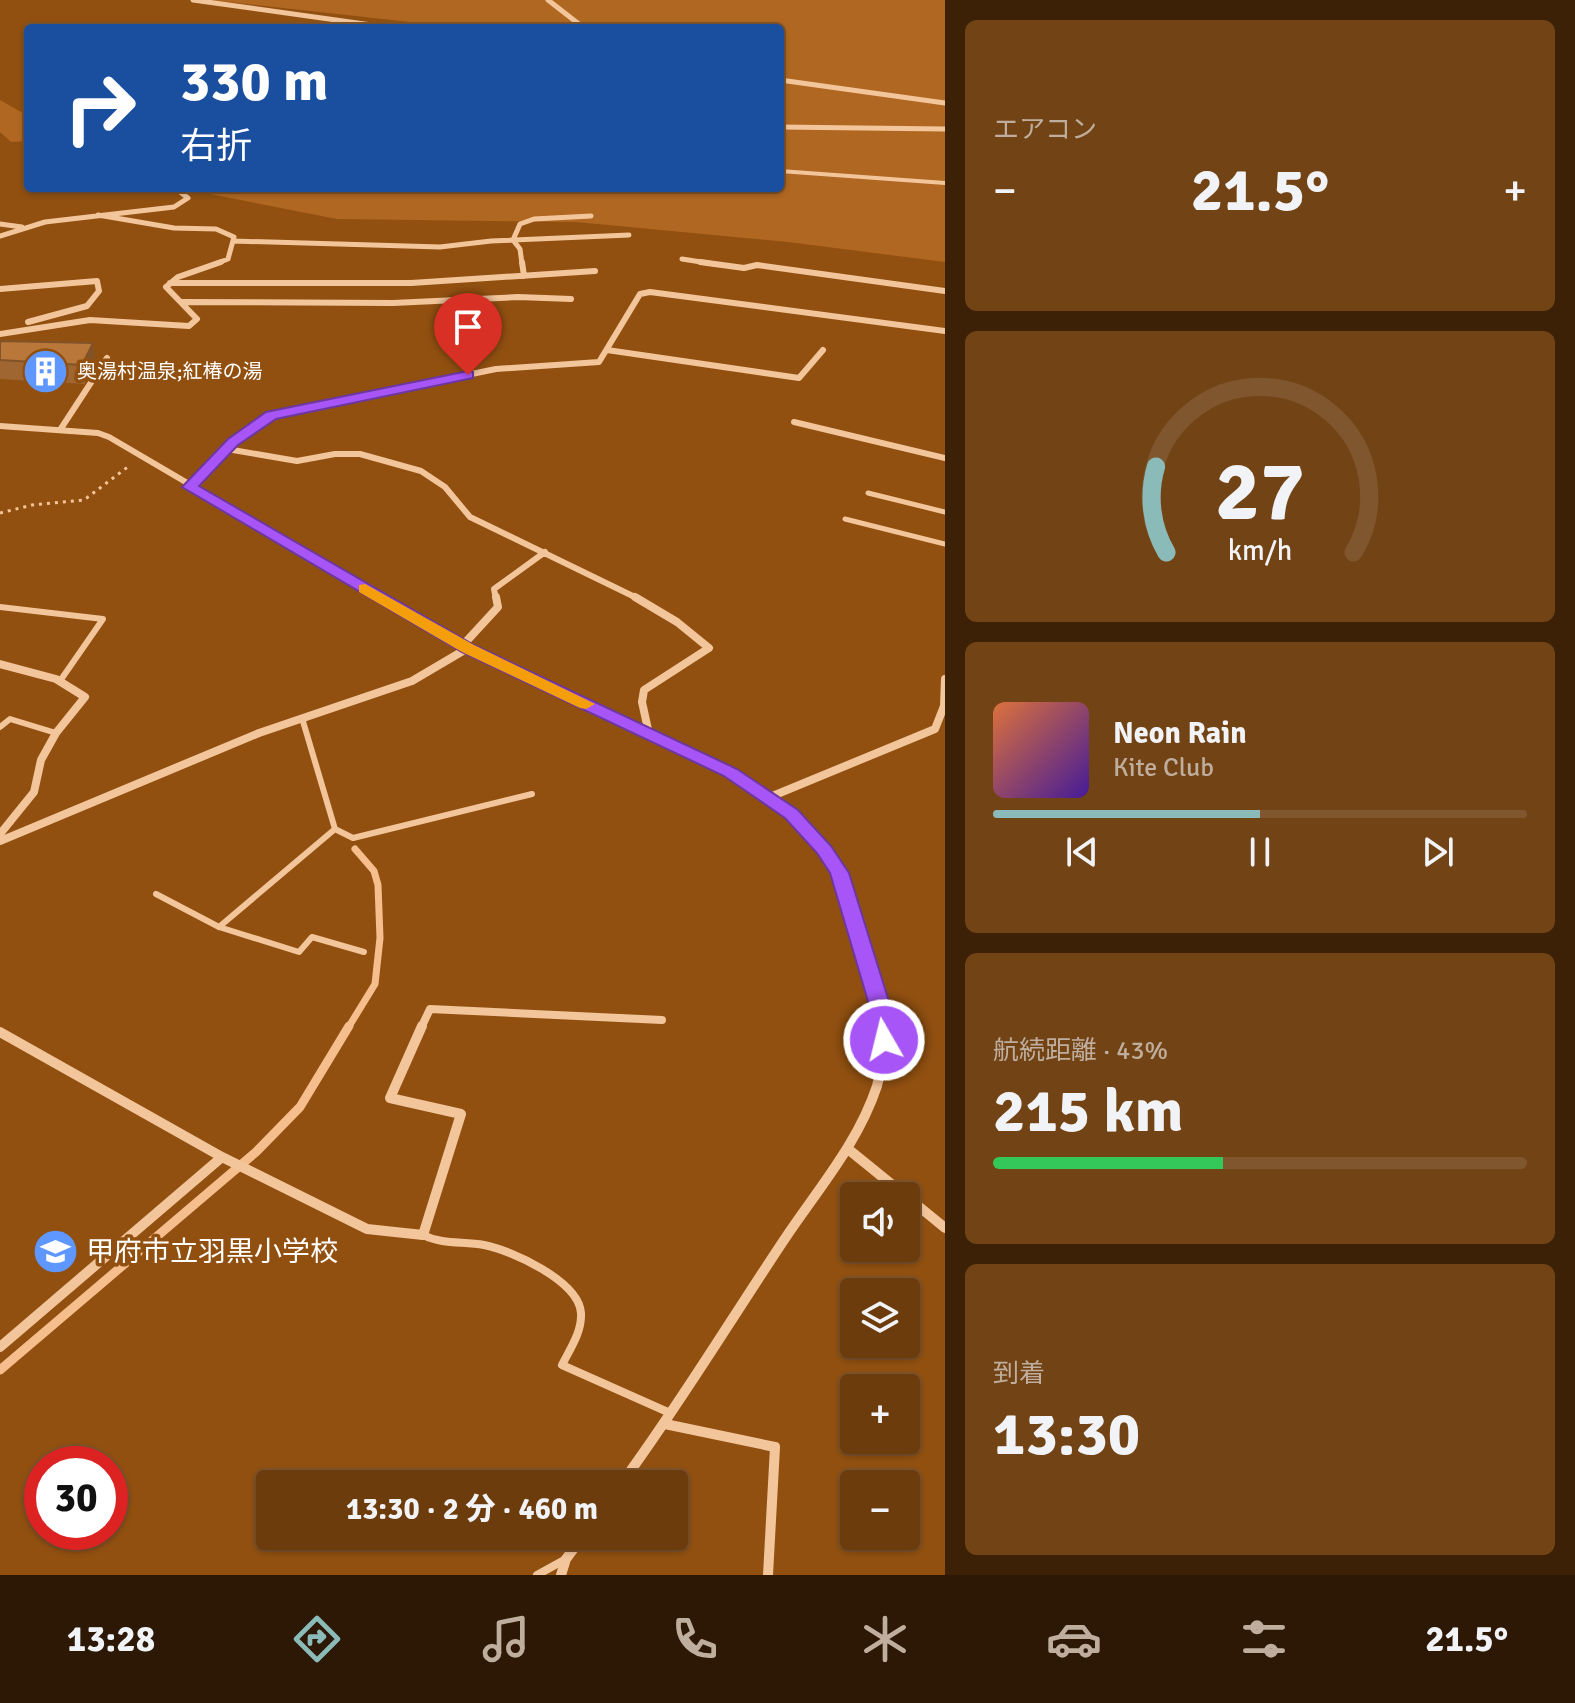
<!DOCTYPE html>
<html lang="ja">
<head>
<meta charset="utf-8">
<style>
  :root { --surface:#6d3c0c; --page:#724315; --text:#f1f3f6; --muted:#bfad9d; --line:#7f562d; --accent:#8bbbb9 }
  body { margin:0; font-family:Signika,"Noto Sans JP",sans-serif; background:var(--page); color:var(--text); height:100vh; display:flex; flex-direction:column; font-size:30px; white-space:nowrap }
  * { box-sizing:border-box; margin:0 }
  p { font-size:26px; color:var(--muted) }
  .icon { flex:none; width:44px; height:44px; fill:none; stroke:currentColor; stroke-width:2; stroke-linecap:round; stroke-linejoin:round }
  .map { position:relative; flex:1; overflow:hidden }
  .side { display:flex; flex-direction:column; gap:20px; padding:20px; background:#3c2107; width:630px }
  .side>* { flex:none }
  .hud { position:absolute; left:24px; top:24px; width:760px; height:168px; border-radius:8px; box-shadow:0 2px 6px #0004,0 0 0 2px var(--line); background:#1a4fa0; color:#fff; overflow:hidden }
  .fabs { position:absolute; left:840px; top:1182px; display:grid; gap:16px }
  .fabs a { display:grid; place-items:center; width:80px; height:80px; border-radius:8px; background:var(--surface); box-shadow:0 2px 6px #0004,0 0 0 2px var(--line); font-size:40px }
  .speed { position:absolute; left:24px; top:1446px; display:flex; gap:16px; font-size:40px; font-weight:700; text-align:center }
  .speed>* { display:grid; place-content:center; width:104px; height:104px; border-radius:50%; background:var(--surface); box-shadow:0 2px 6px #0004,0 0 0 2px var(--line); line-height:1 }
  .speed .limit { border:12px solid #d22; background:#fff; color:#111 }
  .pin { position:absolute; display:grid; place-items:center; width:68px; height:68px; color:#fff; margin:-82px -34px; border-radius:50% 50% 50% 0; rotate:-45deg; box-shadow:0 0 8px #0007 }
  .pin .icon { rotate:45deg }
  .me { position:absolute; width:88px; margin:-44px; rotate:352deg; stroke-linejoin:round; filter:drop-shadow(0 0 6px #0008) }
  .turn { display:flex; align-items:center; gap:28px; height:168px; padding:0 24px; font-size:36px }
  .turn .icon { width:104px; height:104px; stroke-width:2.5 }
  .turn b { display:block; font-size:56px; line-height:68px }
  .big { font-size:60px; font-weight:800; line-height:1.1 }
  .side .widget { flex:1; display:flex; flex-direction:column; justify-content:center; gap:12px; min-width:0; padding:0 28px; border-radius:12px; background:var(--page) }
  .side .dial { align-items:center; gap:0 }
  .dial svg { height:208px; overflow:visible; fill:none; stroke:var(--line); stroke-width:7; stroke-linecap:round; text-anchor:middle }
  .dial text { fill:var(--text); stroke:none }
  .song { display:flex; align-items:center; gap:24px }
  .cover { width:96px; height:96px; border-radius:12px; background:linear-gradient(135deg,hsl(20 70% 55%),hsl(260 70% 35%)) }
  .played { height:8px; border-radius:4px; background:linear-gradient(90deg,var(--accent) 50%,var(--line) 50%) }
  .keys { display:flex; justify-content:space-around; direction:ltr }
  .heat { display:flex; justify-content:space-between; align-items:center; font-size:44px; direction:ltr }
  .charge { height:12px; border-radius:6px; background:linear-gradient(90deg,#34c759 43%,var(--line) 0) }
  .trip { position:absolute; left:256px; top:1470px; width:432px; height:80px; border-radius:8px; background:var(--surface); box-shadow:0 2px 6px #0004,0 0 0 2px var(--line); font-weight:800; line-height:80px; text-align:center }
  .dock { display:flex; height:128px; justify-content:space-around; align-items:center; background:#2c1805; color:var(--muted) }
  .dock .icon { width:56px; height:56px }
  .dock .current { color:var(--accent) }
  .dock b { font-size:36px; color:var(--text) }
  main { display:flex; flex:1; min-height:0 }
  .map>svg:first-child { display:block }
</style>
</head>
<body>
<main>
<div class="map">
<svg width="945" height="1575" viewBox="0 0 945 1575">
  <rect width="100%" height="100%" fill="#915010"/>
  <path fill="#b06722" d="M210,0H945V262L788,242L576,222L337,219L210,194L195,188H780V28H464Z
    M0,100L28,116V141L11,142L0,132Z"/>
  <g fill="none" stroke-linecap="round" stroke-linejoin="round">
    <path stroke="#f6be8d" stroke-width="7" d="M348,1028L375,984L380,938L378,885L374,871L355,849"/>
    <path stroke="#f6be8d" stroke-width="9" d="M0,1370L256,1152L300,1107L349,1026"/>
    <path stroke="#f3c59b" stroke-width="3" stroke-dasharray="3 5" stroke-linecap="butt" d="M0,513L32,505L84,500L129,466"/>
    <path stroke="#f3c59b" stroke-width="4" d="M780,171L945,183"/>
    <path stroke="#f3c59b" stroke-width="5" d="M868,493L945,512
      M845,519L945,544"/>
    <path stroke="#f3c59b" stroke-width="6" d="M0,607L103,619L60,681
      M302,718L335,829L353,838L532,794
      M0,727L10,719L56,733
      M156,894L219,927L299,952L312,937L364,952
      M219,927L335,829"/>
    <path stroke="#f3c59b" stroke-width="8" d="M423,1235C443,1245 463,1241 484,1245C511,1250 579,1281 581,1313C582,1332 570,1349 562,1365L670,1413
      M537,1575L566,1559"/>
    <path stroke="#f3c59b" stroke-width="5" d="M193,0L393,28
      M548,0L584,28
      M780,80L945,103
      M780,127L945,129
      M98,215L174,228L216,229L234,237L228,259L215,264
      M0,224L22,227
      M0,236L45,222L174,207L188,198L175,188
      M233,241L440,247L491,241L629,235
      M682,259L714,264
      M522,264L520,249L513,240L520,224L534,219L591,216"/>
    <path stroke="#f3c59b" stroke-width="6" d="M522,262L524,276
      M700,262L744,268L757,265L945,291
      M170,283H411L595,271
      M0,289L97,281L99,291L87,306L28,322
      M182,302L393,303L518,297L571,299
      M0,334L90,320L189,326L197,319L166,287L178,277L221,262
      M607,350L799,378L823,350
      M794,422L945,458
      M0,426L98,433L109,437L385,599
      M60,430L107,358
      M227,449L297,461L335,454H360L421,471L445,487L470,517L639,599
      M189,487L233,442L271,415L496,369L599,362L640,294L650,292L945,331
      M496,599L494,589L545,552"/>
    <path stroke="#f3c59b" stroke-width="8" d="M382,597L468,648L730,772L792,814L825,850L839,873L881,1008L883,1028
      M635,597L677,622L709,648L644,690L642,702L649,734
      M463,645L498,607L496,597
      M0,664L56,679L85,697L56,733L41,760L34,792L0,834
      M770,797L935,729L944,706L945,679
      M0,841L259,733L412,681L468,648
      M421,1028L430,1009L662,1020"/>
    <path stroke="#f3c59b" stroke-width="10" d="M0,1032L222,1157L0,1347
      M848,1149L906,1196
      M222,1157L367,1229L423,1235L461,1114L390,1098L422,1026
      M906,1196L945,1228
      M665,1424L775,1447L768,1575
      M621,1484C680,1404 731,1319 786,1237C819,1188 858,1143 877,1086C882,1068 884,1045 883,1026
      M561,1575L566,1559L583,1536"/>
  </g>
  <path fill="#9f6631" d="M0,341L95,362L85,384L0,379Z"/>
  <path fill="#825328" d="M93,343L95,362L85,384L82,365Z"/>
  <path fill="#b97739" stroke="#825328" stroke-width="2" d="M0,341L93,343L82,365L0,360Z"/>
  <path fill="#a855f7" stroke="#6d37a1" stroke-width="2" d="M468,371L473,372V378L276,419L238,445L199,486L474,645L737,769L798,810L831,846L849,873L891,1008L895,1040L892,1045H877L870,1008L830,873L817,853L785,818L724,776L462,652L182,487L228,439L266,412Z"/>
  <path fill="#f59e0b" d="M365,584L474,645L595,704L586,709L580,708L462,652L359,592V585Z"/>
  <defs>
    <symbol id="building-disc" viewBox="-11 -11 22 22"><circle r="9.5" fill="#5d97ff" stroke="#915010"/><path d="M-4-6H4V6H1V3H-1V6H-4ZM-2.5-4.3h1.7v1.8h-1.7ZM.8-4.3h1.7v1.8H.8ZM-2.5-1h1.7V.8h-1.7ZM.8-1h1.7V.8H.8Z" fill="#fff"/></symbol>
    <symbol id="school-disc" viewBox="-11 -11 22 22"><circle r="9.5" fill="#5d97ff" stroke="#915010"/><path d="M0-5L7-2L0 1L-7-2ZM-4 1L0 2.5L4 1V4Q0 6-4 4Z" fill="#fff"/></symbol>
  </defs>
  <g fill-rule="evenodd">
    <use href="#building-disc" x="20" y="346" width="51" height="51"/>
    <use href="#school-disc" x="30" y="1226" width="51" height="51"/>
  </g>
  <g text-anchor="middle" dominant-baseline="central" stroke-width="7" stroke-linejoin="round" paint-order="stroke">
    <g font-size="20" fill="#fff" stroke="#915010" text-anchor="start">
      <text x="77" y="371">奥湯村温泉;紅椿の湯</text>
    </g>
    <g font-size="28" fill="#fff" stroke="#915010" text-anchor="start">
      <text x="86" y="1252">甲府市立羽黒小学校</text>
    </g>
  </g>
</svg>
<div class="fabs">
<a><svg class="icon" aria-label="sound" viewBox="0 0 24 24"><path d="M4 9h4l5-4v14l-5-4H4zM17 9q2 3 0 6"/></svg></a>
<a><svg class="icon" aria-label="layers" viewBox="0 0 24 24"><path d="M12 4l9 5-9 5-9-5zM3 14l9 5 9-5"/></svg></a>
<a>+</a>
<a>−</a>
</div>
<div class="speed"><div class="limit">30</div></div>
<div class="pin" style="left:468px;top:375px;background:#d93025"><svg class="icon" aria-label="arrive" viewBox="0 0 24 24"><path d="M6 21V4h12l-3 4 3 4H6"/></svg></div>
<svg class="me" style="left:884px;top:1040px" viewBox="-20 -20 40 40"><circle r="17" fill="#a855f7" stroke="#fff" stroke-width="3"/><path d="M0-11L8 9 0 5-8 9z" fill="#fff"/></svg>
<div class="trip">13:30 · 2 分 · 460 m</div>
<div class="hud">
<div class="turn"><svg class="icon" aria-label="right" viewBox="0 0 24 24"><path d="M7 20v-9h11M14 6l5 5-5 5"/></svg><div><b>330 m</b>右折</div></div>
</div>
</div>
<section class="side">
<div class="widget"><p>エアコン</p>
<div class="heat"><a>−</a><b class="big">21.5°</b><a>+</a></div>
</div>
<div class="widget dial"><svg viewBox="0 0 100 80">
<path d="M14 69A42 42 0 1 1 86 69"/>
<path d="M14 69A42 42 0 0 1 10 36" stroke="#8bbbb9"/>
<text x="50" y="56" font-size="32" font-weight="700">27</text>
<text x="50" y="72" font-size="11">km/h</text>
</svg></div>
<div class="widget">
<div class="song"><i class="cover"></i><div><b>Neon Rain</b><p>Kite Club</p></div></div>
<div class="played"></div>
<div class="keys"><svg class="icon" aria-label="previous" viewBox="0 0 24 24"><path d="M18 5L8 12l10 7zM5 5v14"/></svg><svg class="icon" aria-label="pause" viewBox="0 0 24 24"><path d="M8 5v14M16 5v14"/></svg><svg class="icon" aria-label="next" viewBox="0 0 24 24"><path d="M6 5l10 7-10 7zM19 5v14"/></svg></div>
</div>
<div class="widget"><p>航続距離 · 43%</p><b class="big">215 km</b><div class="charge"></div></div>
<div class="widget"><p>到着</p><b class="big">13:30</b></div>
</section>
</main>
<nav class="dock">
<b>13:28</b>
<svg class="icon current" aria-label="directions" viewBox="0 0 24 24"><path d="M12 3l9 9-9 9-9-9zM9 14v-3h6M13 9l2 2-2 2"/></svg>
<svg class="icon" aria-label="music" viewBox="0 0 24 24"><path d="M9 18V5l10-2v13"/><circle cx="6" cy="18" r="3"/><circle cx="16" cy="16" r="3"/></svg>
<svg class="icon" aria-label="phone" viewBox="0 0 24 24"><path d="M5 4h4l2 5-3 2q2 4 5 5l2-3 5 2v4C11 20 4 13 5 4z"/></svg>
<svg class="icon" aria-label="climate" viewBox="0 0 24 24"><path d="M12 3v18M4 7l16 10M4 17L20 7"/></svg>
<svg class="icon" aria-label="car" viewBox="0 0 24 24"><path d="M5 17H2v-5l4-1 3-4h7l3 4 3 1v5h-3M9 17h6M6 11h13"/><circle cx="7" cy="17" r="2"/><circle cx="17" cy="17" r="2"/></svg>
<svg class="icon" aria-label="filters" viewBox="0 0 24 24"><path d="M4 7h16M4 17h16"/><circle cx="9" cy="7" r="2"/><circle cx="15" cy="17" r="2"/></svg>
<b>21.5°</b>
</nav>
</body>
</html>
